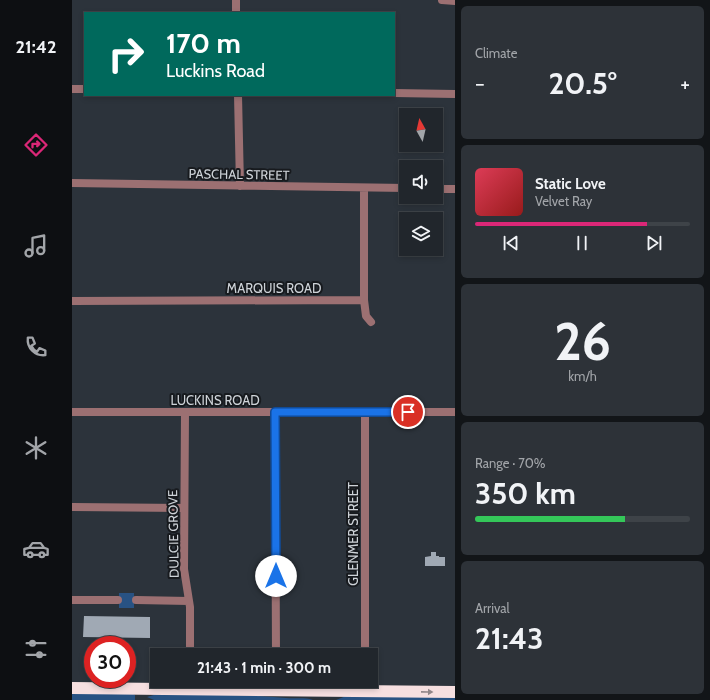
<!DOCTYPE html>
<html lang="en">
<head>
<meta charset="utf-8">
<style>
  :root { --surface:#21262c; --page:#2d3238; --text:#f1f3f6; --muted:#a2a5a9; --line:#3e4348; --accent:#db2777 }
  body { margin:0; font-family:Cabin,sans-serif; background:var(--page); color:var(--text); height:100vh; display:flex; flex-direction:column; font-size:15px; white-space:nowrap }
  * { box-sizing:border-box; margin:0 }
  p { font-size:13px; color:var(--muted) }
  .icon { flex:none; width:22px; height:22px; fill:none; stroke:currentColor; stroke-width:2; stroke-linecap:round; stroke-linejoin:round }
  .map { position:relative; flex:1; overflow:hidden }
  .details { display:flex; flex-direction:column; gap:6px; padding:6px; background:#121518; width:255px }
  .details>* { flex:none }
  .top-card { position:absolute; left:12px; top:12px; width:311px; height:84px; border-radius:0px; box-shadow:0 2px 6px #0003,0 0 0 1px var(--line); background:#00695c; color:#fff; overflow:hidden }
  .needle { width:26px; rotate:352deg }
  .buttons { position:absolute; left:327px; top:108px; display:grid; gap:8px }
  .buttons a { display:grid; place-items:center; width:44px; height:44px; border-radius:0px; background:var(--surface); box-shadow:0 2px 6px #0003,0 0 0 1px var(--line); font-size:20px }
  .speed { position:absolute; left:12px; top:636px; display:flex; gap:8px; font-size:20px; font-weight:700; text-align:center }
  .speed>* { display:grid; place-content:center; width:52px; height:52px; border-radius:50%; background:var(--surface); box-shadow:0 2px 6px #0003,0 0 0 1px var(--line); line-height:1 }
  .speed .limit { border:6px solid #d22; background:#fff; color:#111 }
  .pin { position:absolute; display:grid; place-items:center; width:34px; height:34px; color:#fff; margin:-17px; border:2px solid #fff; border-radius:50%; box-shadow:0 1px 4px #0007 }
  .me { position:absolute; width:44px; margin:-22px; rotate:0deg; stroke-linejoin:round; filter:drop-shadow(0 0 3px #0008) }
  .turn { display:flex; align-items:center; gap:14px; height:84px; padding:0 16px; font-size:18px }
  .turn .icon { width:52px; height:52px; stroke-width:2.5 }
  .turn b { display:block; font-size:28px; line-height:34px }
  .big { font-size:30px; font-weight:800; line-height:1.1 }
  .details .card { flex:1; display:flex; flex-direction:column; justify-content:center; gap:6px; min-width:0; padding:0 14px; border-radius:6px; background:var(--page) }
  .details .dial { align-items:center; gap:0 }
  .dial b { font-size:52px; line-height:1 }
  .song { display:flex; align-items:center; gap:12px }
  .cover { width:48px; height:48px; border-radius:6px; background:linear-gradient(135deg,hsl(350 70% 55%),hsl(0 70% 35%)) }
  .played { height:4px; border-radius:2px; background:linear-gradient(90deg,var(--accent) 80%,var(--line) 80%) }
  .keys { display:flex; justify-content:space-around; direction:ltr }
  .heat { display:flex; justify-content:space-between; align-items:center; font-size:22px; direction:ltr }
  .charge { height:6px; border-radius:3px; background:linear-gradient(90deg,#34c759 70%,var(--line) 0) }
  .trip { position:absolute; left:78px; top:648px; width:228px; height:40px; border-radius:0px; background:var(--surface); box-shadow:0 2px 6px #0003,0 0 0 1px var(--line); font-weight:800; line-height:40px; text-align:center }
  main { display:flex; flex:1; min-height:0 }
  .tabs { display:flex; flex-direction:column; width:72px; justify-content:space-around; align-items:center; background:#0d0f12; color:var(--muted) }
  .tabs .icon { width:28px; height:28px }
  .tabs .current { color:var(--accent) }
  .tabs b { font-size:18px; color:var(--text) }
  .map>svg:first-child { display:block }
</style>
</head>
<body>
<main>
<nav class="tabs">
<b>21:42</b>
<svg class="icon current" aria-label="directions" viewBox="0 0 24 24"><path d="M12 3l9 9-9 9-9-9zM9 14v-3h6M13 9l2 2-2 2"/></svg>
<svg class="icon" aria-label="music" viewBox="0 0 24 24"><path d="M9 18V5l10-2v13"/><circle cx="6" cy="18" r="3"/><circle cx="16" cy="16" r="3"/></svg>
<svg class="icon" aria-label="phone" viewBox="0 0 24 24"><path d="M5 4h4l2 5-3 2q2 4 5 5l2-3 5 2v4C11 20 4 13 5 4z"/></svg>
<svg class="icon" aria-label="climate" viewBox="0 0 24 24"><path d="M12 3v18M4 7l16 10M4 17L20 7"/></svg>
<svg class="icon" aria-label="car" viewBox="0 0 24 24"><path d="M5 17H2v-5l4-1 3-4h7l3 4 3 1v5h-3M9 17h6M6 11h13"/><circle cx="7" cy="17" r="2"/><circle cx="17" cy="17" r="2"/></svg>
<svg class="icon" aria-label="filters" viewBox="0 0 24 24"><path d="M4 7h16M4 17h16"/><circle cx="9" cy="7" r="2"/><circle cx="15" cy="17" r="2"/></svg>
</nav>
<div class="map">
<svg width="383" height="700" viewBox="0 0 383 700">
  <rect width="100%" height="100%" fill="#2c333b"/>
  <path fill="#285283" d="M47,593H62V608H47Z
    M0,693L61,694L63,695V700H0Z
    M85,694C128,695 171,694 214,698C222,699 233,697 241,700H82L75,697Z
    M274,696L383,697V700H264Z"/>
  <path fill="#a0a9b4" d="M359,552H364V556H367V557H373V566H353V557L359,556Z
    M12,616L78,617V638L11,637Z"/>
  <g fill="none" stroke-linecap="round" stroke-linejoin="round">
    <path stroke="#9c7072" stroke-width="8" d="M164,0V13
      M370,0L383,1
      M0,89H13
      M322,93L383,94
      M166,95L168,186
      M0,183L334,188
      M364,189H383
      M292,300L294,316L299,322
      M0,301L292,300V188
      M0,412H383
      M113,412L112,569L118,607V655
      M203,412L204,655
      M293,412V655
      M0,507L112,508
      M0,600H46
      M64,600L117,601
      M294,681V691
      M204,690V681"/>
    <path stroke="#f6dfe0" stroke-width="12" d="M0,688L383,692"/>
  </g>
  <defs><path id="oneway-solid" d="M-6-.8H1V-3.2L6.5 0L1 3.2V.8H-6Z"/></defs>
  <use fill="#928689" href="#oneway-solid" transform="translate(355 692) rotate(1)"/>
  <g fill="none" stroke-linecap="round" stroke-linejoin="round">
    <defs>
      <path id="route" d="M204,576L203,412H336"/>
    </defs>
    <use href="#route" stroke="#114b97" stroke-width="10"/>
    <use href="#route" stroke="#1a73e8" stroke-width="7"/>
  </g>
  <g text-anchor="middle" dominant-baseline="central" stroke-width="4" stroke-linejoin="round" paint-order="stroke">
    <g font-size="13" fill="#ced3d8" stroke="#171a1e">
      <text transform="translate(167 174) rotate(1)">PASCHAL STREET</text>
      <text x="202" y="288">MARQUIS ROAD</text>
      <text x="143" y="400">LUCKINS ROAD</text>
      <text transform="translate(101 534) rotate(-91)">DULCIE GROVE</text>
      <text transform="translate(281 534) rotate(-90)">GLENMER STREET</text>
    </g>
  </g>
</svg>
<div class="buttons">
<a><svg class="needle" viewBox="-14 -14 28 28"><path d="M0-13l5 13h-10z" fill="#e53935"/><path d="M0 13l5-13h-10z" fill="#a2a5a9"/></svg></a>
<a><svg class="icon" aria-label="sound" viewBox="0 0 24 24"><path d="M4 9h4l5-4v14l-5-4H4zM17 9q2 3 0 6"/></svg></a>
<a><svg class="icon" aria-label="layers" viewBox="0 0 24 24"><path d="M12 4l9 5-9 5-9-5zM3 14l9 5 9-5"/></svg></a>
</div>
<div class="speed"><div class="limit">30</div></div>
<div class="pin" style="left:336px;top:412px;background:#d93025"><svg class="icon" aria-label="arrive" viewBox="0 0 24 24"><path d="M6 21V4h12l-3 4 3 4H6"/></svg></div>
<svg class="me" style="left:204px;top:576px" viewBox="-20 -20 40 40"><circle r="19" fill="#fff"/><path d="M0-13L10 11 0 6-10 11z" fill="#1a73e8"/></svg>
<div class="trip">21:43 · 1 min · 300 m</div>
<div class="top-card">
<div class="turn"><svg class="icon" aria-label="right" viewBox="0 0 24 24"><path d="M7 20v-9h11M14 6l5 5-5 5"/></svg><div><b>170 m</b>Luckins Road</div></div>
</div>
</div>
<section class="details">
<div class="card"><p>Climate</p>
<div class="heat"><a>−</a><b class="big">20.5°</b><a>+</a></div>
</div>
<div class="card">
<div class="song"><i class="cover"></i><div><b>Static Love</b><p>Velvet Ray</p></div></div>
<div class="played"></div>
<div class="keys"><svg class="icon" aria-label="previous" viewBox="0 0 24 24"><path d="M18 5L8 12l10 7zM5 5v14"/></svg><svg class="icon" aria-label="pause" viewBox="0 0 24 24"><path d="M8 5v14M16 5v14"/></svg><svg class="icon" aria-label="next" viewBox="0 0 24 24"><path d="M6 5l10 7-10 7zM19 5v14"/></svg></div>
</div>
<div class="card dial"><b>26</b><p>km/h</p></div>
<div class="card"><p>Range · 70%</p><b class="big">350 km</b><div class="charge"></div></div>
<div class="card"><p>Arrival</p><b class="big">21:43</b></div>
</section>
</main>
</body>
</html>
